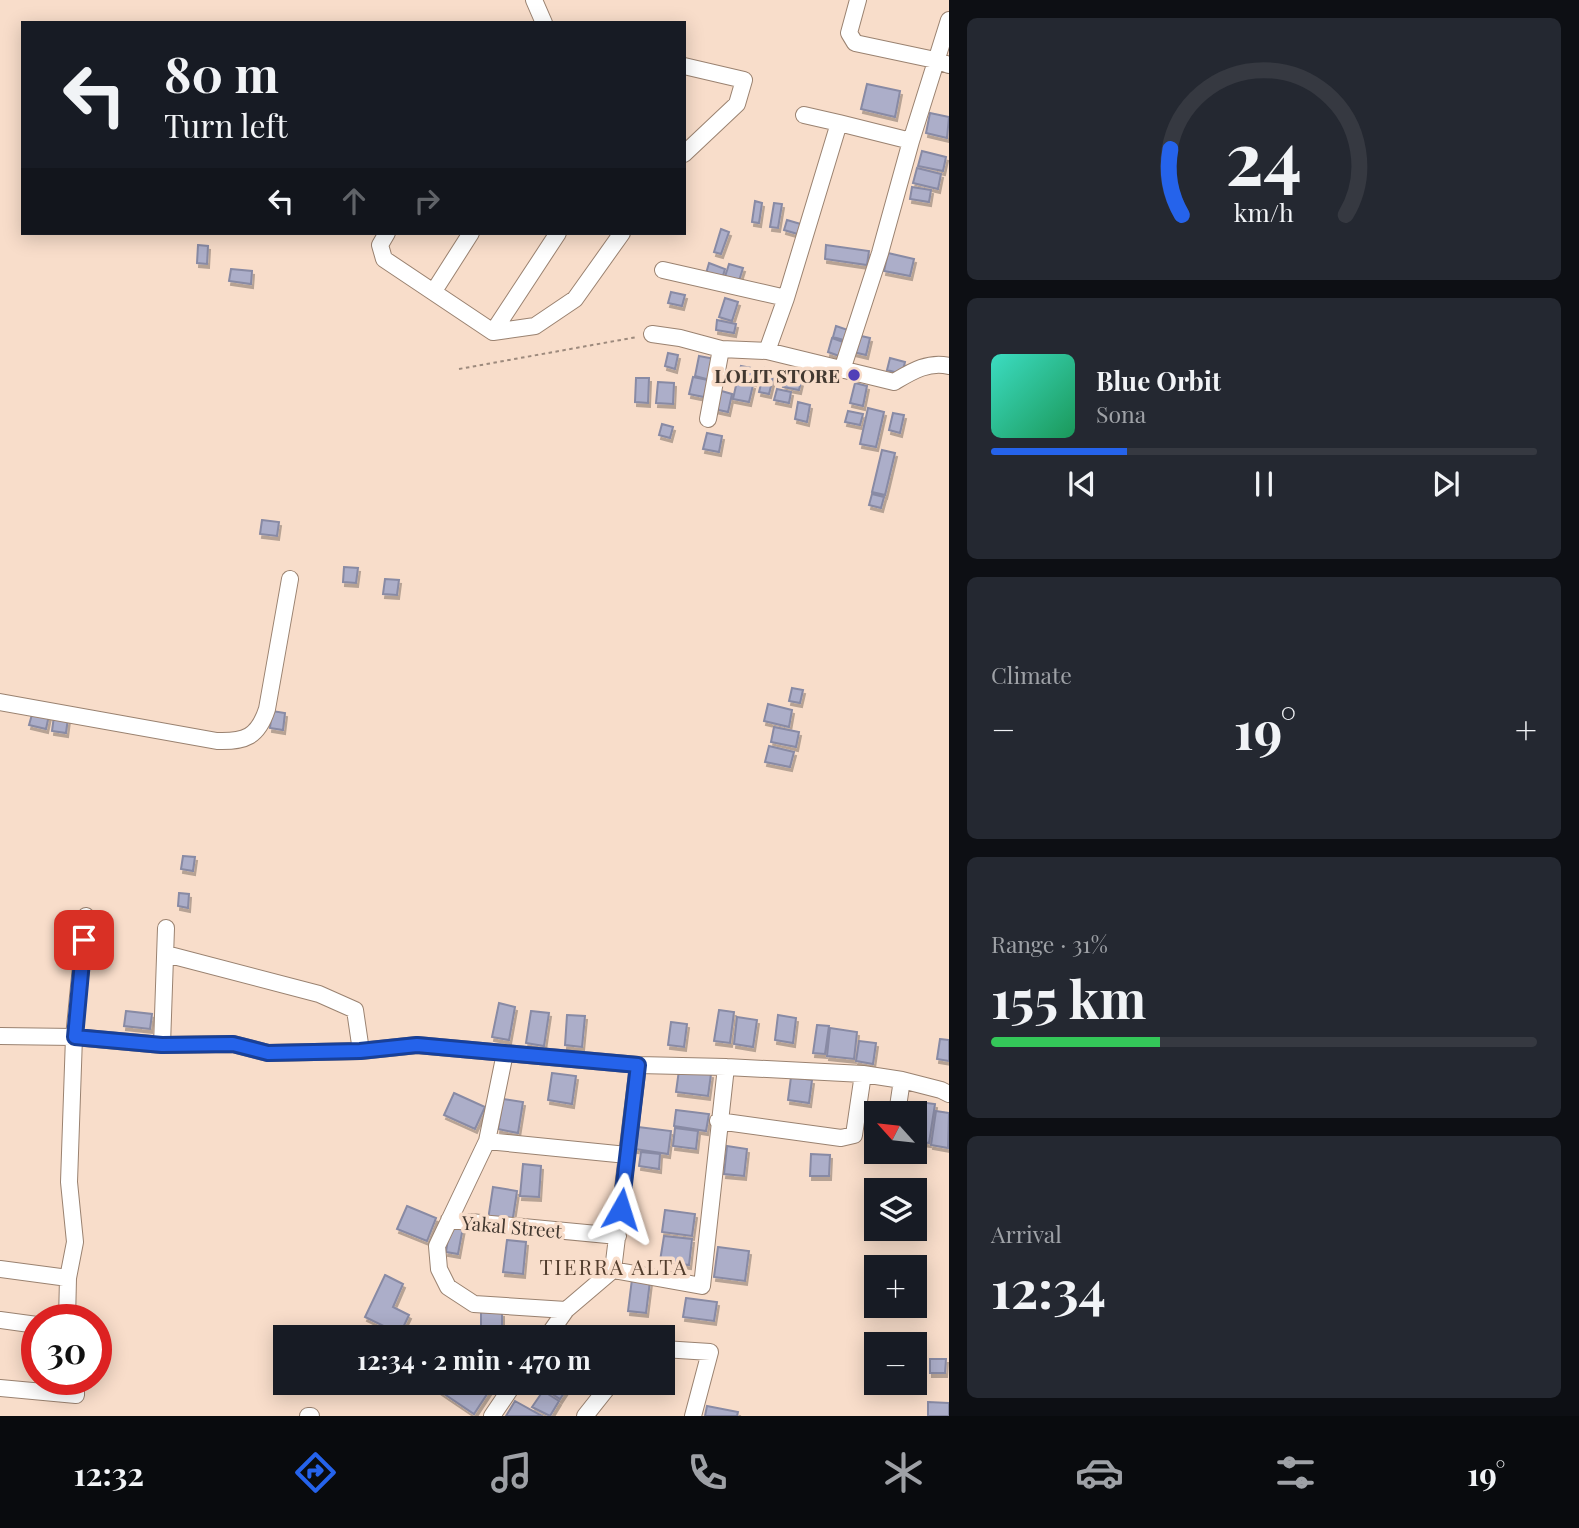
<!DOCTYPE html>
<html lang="en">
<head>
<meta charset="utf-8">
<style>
  :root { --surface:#171b24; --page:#242831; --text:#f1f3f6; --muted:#9ea1a6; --line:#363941; --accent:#2563eb }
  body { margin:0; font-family:"Playfair Display",serif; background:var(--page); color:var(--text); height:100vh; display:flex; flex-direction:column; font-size:26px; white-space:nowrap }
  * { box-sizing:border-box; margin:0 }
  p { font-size:23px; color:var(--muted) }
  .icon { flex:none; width:38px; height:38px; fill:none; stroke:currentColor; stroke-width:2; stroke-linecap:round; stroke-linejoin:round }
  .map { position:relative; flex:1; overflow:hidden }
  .sheet { display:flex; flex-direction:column; gap:18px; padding:18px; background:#0d0f14; width:630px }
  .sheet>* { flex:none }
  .hud { position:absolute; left:21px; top:21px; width:665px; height:214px; border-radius:0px; box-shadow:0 4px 18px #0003; background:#171b24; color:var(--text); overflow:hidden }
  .needle { width:46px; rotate:297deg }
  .tools { position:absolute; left:864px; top:1101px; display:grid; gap:14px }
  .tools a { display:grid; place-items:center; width:63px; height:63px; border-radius:0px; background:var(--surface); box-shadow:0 4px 18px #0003; font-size:35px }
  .speed { position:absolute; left:21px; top:1304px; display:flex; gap:14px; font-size:35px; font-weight:700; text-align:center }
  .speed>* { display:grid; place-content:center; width:91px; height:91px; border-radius:50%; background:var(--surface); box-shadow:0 4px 18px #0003; line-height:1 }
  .speed .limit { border:10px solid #d22; background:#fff; color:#111 }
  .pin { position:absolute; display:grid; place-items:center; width:60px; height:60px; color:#fff; margin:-30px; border-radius:14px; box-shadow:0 4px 10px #0006 }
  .me { position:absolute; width:77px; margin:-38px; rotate:6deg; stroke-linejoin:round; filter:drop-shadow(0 0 5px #0008) }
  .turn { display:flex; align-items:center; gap:24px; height:147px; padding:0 28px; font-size:32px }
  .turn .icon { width:91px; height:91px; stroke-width:2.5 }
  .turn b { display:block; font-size:49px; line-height:60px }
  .lanes { display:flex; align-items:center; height:66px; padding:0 28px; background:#0003; justify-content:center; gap:35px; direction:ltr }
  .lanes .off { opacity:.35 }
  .big { font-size:52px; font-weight:700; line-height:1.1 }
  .sheet .tile { flex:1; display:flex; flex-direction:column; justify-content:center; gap:10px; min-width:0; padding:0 24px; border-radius:10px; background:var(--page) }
  .sheet .dial { align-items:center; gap:0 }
  .dial svg { height:182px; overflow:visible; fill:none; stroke:var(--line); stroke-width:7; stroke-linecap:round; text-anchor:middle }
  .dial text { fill:var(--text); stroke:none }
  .song { display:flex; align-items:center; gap:21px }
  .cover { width:84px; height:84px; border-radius:10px; background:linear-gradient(135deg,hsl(170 70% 55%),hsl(150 70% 35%)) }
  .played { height:7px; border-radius:4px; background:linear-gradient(90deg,var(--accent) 25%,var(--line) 25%) }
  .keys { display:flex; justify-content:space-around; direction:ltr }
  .heat { display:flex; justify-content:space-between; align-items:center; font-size:38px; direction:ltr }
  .charge { height:10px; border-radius:5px; background:linear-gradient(90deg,#34c759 31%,var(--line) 0) }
  .trip { position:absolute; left:273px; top:1325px; width:402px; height:70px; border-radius:0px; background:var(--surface); box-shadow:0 4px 18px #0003; font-weight:700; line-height:70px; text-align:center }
  .menu { display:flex; height:112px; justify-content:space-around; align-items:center; background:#090b0e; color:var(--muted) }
  .menu .icon { width:49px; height:49px }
  .menu .active { color:var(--accent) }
  .menu b { font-size:32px; color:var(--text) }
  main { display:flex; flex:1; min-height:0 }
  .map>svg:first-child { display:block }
</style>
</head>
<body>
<main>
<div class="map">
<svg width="949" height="1416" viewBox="0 0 949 1416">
  <defs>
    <filter id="shadow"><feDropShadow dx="2" dy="4" stdDeviation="0" flood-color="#0004"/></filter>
  </defs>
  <rect width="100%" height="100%" fill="#f8ddca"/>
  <path fill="#acaec9" stroke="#888aa4" stroke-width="2" filter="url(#shadow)" d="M867,84L900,91L895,117L861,109Z
    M930,113L949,117L947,138L926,133Z
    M922,151L946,157L943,171L918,166Z
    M917,168L941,174L938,189L913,183Z
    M912,187L931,190L929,202L910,199Z
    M755,201L762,203L759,223L752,222Z
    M774,203L782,204L778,228L770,227Z
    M787,220L804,225L801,235L784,230Z
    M721,229L729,232L721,254L714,252Z
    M198,245L208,246L207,264L197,263Z
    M826,245L869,251L867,265L825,259Z
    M888,253L914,259L910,276L884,271Z
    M709,263L725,269L721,282L705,277Z
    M729,264L743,268L738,284L724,280Z
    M231,269L252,271L251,284L229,281Z
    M671,292L685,295L682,306L668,303Z
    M725,298L738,302L732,321L719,317Z
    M717,320L736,324L734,333L716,330Z
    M836,326L851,331L847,341L833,337Z
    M857,335L870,338L866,355L853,352Z
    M832,338L846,343L842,357L828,352Z
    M668,353L678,355L675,369L665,366Z
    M699,356L715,359L710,380L695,376Z
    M890,358L905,362L902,374L887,370Z
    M741,366L757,369L754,382L738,378Z
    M765,368L775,370L769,394L759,392Z
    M787,370L803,373L799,390L783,387Z
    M693,377L708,380L704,397L689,394Z
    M636,378H649L648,403L635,402Z
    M737,381L753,385L749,402L733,399Z
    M658,382L674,383L673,404L656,403Z
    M855,383L867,386L863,406L850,403Z
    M777,389L791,392L789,403L774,400Z
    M718,390L732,394L728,412L714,409Z
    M798,402L810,405L807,422L795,419Z
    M868,408L884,412L876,447L860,444Z
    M848,411L863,414L860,425L845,422Z
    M893,413L904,415L900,433L889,430Z
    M662,424L673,427L670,438L659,435Z
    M707,433L722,436L719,452L703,449Z
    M882,450L895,453L885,495L872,492Z
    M872,494L884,497L881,508L869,505Z
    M262,520L279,522L277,536L260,534Z
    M344,567L358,568L356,583L343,582Z
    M385,579L399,580L397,595L383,594Z
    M792,688L803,690L800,703L789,701Z
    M768,704L792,710L789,727L764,721Z
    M33,711L49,715L46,729L29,725Z
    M272,711L285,713L283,730L270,728Z
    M54,716L68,718L66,733L52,731Z
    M774,727L799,732L796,747L771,742Z
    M769,746L794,752L790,767L765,762Z
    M183,856L195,857L193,871L181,869Z
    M179,893L189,894L188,908L178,906Z
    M499,1003L515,1007L509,1040L492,1037Z
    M719,1010L734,1012L730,1043L714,1041Z
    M126,1011L152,1014L150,1029L124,1026Z
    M531,1011L549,1013L544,1046L526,1043Z
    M567,1015L585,1016L582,1047L565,1045Z
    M778,1015L796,1018L793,1043L775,1040Z
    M737,1017L757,1020L753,1047L734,1044Z
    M671,1022L687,1024L684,1047L668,1045Z
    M817,1025L829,1026L825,1054L813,1053Z
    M830,1028L857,1032L854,1059L827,1056Z
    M940,1039L949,1040V1061L937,1059Z
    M859,1041L876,1043L873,1064L856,1061Z
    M679,1070L711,1074L708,1096L676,1092Z
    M552,1073L576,1076L572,1104L548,1100Z
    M791,1077L812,1080L809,1103L788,1100Z
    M454,1093L485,1107L475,1129L444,1115Z
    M503,1099L523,1102L518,1133L498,1129Z
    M919,1102L935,1104L929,1143L915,1141Z
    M676,1110L709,1114L706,1131L674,1126Z
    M936,1111L949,1113L948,1148L931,1145Z
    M638,1127L671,1131L668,1154L635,1149Z
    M675,1128L698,1131L696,1149L673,1146Z
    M727,1146L747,1149L744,1176L724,1174Z
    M641,1152L660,1154L659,1169L639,1166Z
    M811,1154L830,1155L829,1176H810Z
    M523,1164L541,1166L539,1197L520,1196Z
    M493,1187L517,1191L512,1224L488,1220Z
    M407,1206L436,1218L427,1241L397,1229Z
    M665,1210L695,1214L692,1236L662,1232Z
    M450,1225L463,1227L458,1254L446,1252Z
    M664,1236L692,1239L689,1265L660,1261Z
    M507,1240L526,1242L523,1274L503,1272Z
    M718,1247L749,1251L745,1281L714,1277Z
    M385,1275L403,1284L393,1307L409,1315L400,1334L365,1317Z
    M632,1279L650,1281L646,1313L628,1311Z
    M686,1298L717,1302L714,1321L683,1317Z
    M481,1312L502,1313V1335H481Z
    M930,1359H946L945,1373H930Z
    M433,1382H495L474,1414L431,1385Z
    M534,1382H568L570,1384L560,1399Z
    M543,1391L559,1401L550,1416L532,1407Z
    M515,1401L542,1416H506Z
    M928,1402L949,1403V1416H928Z
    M707,1406L738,1412L737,1416H705Z"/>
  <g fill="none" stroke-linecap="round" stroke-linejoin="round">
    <defs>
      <path id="minor" d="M534,0L544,23
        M858,0L849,33L855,43L935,60L949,65
        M684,66L744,80L737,104L684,154
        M804,115L839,123
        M387,233L380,245L384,259L493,332L535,326L575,299L622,233
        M663,270L786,298
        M434,291L471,233
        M493,332L558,233
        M652,334L680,338L721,349
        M767,351L786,298L839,123L911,141
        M842,370L880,253L911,141L949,20
        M708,419L721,349L767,351L894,382C911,372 928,361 949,366
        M0,702L217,741C245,742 258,737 267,709L290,579
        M166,954L319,994L355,1010L361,1051
        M0,1036L74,1037L162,1045L233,1044L268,1053L361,1051L417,1045L638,1065L726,1067L863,1074L902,1080L941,1090L949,1094
        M162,1045L166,928
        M505,1053L487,1141L437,1246L439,1269L448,1287L474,1304L566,1310
        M897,1113L902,1080
        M718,1121L841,1138L854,1135L863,1074
        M487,1141L627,1155
        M449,1220L618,1236
        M0,1269L68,1278
        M613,1270L702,1286L726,1067
        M0,1320L37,1325
        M67,1320L68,1278L75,1242L69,1182L74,1037L86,916
        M547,1337L566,1310L613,1270L638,1065
        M663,1349L710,1352L693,1416
        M0,1388L76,1395V1379
        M308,1416H311
        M492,1416L515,1382
        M585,1416L612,1382"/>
    </defs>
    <use href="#minor" stroke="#9a8270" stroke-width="18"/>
    <path stroke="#9d8a7d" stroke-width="2" stroke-dasharray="3.5 3.5" stroke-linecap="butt" d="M459,369L637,337"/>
    <use href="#minor" stroke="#fff" stroke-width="16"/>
  </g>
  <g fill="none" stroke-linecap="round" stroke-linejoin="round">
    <defs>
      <path id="route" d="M84,940L75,1037L162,1045L233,1044L268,1053L360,1051L417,1045L638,1065L621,1209"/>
    </defs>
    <use href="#route" stroke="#184099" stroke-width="18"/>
    <use href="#route" stroke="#2563eb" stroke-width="12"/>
  </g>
  <circle fill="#5140b8" stroke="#f8ddca" stroke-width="2.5" cx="854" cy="375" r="7"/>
  <g text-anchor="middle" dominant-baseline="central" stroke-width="7" stroke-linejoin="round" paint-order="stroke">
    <g font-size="19" font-weight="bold" fill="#423830" stroke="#f8ddca" text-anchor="end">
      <text x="840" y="375">LOLIT STORE</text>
    </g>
    <g font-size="19" fill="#423830" stroke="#f8ddca">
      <text transform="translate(512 1226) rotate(5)">Yakal Street</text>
    </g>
    <g font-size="21" letter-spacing="2" fill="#523d2d" stroke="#f8ddca">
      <text x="614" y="1266">TIERRA ALTA</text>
    </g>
  </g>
</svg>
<div class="tools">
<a><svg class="needle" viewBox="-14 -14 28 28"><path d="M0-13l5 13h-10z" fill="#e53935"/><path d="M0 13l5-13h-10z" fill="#9ea1a6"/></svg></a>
<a><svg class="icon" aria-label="layers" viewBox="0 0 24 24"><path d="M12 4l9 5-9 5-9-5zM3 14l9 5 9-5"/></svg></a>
<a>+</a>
<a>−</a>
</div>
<div class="speed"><div class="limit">30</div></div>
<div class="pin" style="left:84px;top:940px;background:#d93025"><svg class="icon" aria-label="arrive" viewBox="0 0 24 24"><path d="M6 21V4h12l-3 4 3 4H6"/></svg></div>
<svg class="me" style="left:621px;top:1209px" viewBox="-20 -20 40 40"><path d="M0-17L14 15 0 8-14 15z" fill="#2563eb" stroke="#fff" stroke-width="4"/></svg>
<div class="trip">12:34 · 2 min · 470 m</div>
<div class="hud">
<div class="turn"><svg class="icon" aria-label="left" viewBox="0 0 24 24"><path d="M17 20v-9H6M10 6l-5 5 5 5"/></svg><div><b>80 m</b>Turn left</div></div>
<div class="lanes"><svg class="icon" aria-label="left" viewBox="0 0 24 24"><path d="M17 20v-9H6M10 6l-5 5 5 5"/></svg><svg class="icon off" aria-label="ahead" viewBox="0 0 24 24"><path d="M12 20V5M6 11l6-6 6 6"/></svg><svg class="icon off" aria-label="right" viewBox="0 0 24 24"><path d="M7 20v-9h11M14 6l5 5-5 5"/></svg></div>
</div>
</div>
<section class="sheet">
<div class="tile dial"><svg viewBox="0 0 100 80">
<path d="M14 69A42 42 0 1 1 86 69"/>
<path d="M14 69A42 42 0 0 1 9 40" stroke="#2563eb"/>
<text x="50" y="56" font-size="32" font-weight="700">24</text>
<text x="50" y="72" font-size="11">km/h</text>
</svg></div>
<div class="tile">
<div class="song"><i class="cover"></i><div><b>Blue Orbit</b><p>Sona</p></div></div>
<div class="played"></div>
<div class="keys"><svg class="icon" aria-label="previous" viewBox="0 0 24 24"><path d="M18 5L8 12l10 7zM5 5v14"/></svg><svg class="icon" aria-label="pause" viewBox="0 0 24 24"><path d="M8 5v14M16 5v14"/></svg><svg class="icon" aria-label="next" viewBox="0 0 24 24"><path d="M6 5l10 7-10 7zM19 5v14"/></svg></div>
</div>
<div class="tile"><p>Climate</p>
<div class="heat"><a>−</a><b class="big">19°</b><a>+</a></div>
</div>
<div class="tile"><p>Range · 31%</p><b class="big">155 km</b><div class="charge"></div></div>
<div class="tile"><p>Arrival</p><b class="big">12:34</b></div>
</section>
</main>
<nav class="menu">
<b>12:32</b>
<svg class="icon active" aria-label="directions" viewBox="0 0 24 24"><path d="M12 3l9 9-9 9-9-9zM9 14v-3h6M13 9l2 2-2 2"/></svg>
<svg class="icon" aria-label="music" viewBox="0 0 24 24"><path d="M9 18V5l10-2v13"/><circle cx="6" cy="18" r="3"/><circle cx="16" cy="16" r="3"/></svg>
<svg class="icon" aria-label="phone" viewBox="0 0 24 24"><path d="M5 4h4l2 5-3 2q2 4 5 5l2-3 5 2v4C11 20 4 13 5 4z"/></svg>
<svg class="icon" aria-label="climate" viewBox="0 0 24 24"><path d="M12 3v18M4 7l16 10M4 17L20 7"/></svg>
<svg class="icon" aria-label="car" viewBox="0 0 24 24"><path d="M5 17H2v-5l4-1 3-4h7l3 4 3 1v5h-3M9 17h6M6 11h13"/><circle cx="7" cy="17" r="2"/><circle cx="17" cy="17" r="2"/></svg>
<svg class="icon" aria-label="filters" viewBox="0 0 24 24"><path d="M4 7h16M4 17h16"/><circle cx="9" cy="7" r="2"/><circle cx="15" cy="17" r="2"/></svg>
<b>19°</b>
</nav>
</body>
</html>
